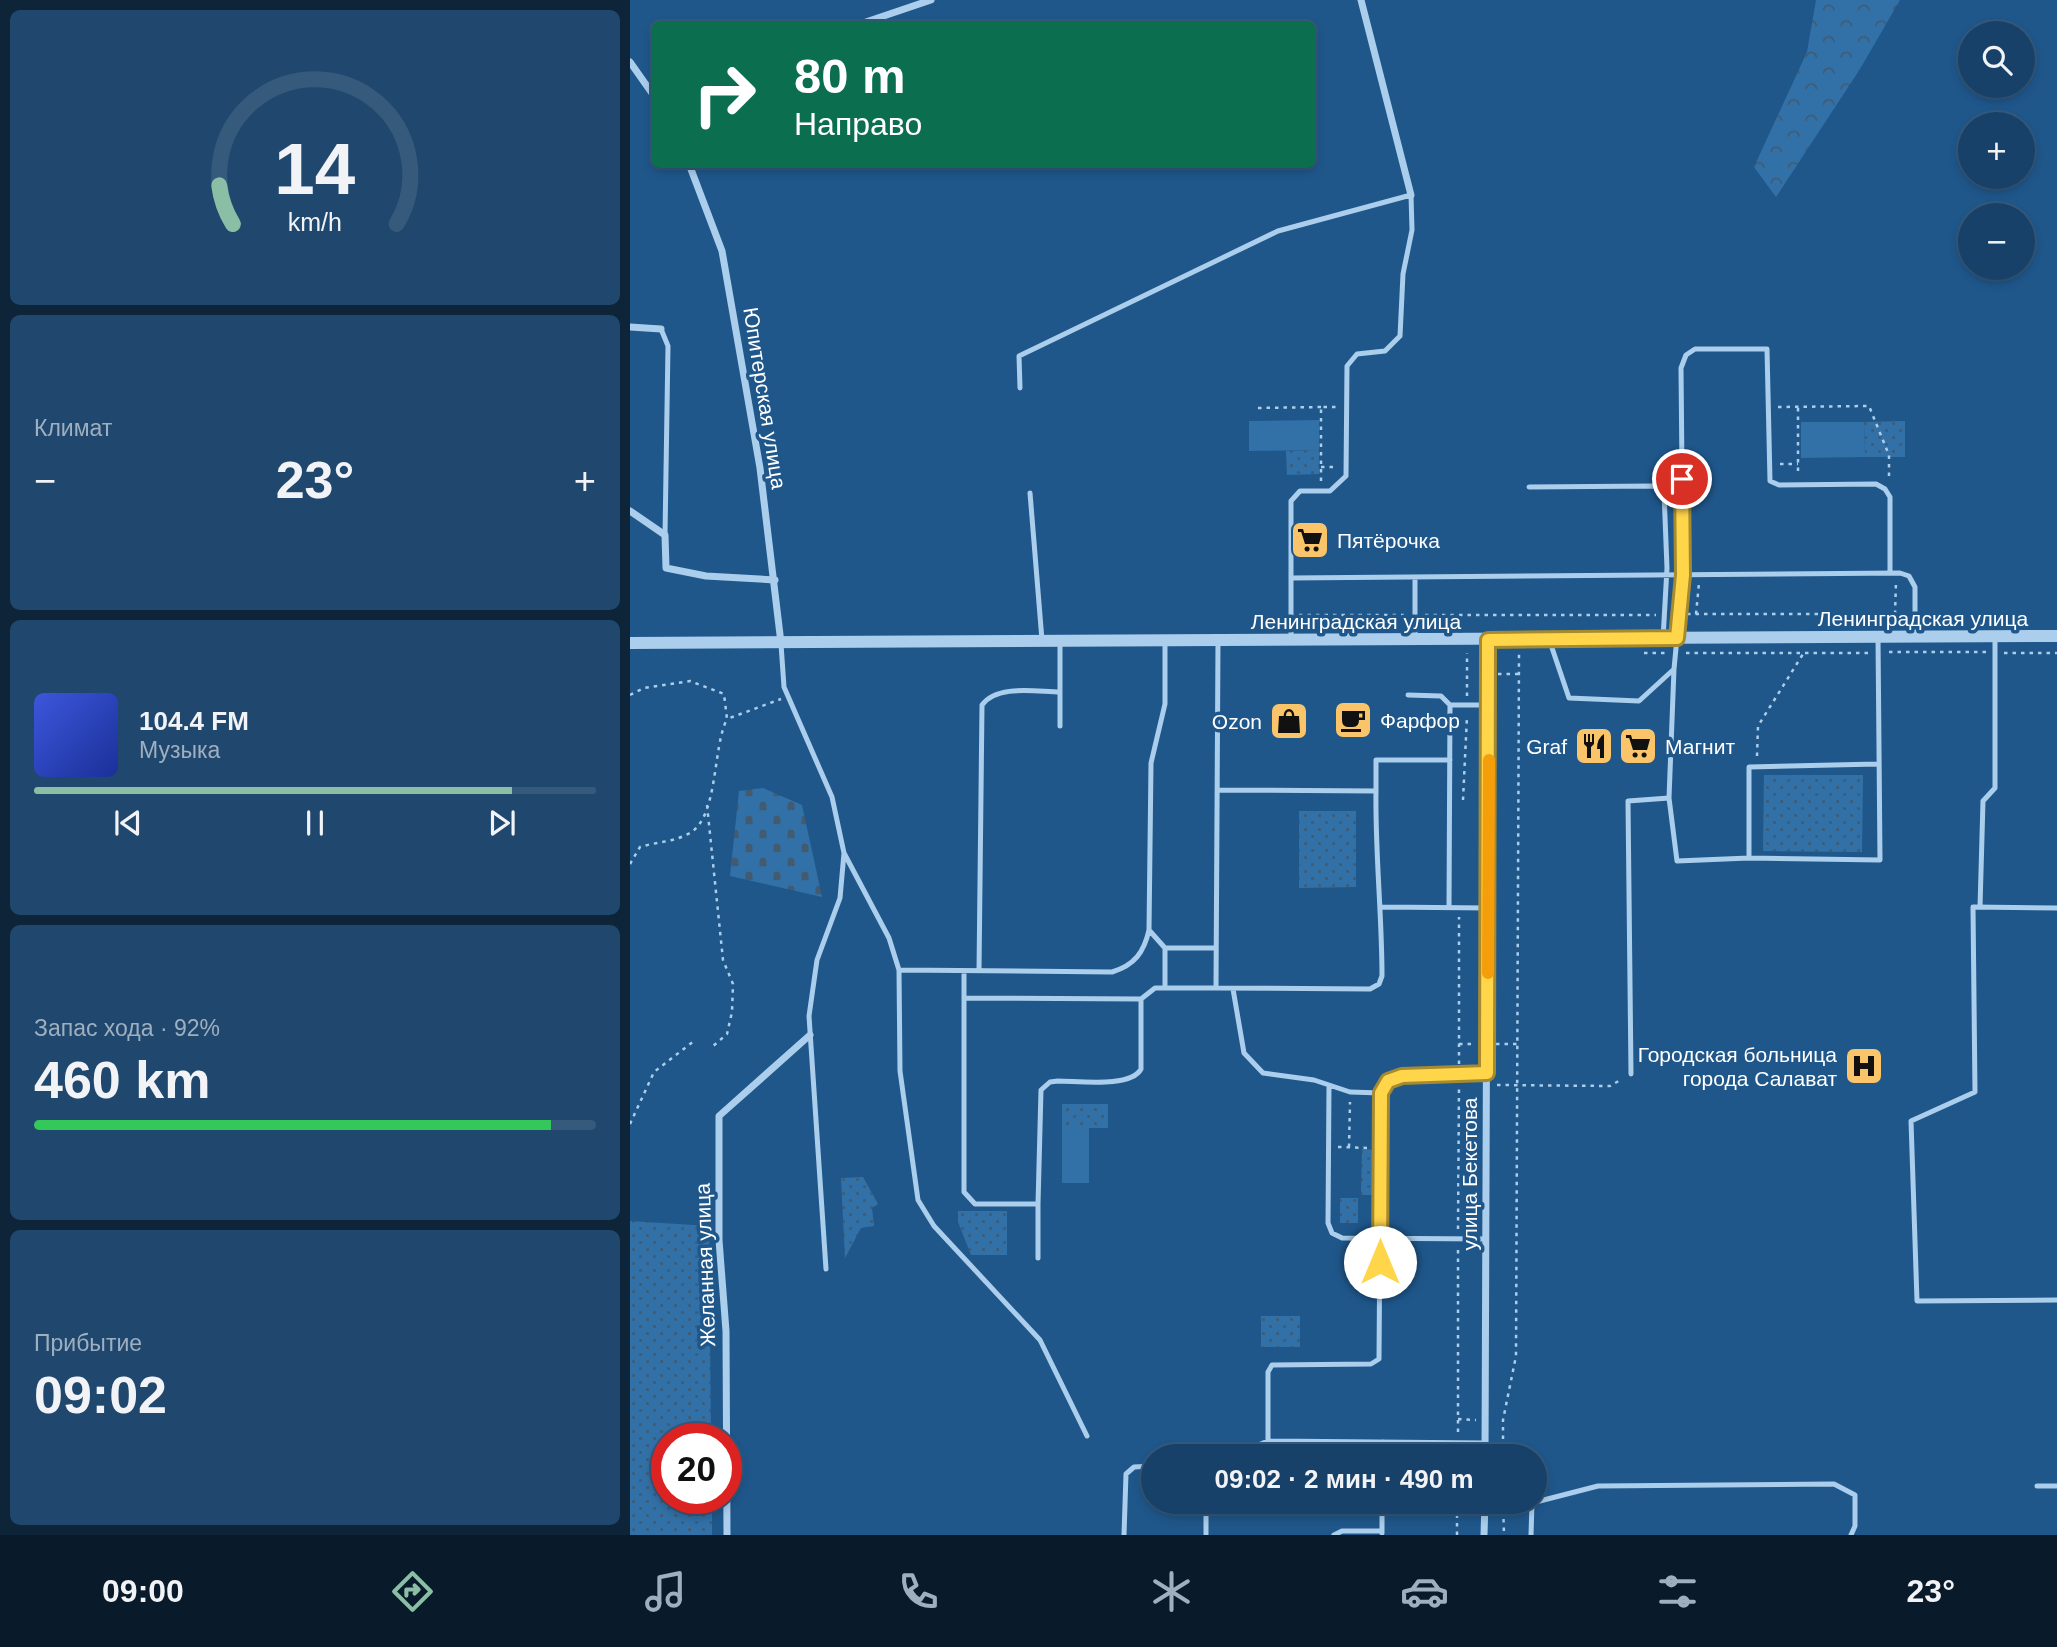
<!DOCTYPE html>
<html lang="ru">
<head>
<meta charset="utf-8">
<style>
  :root { --surface:#174168; --page:#20486e; --text:#f1f3f6; --muted:#9eafc0; --line:#365a7c; --accent:#8abfa5 }
  body { margin:0; font-family:Helvetica,sans-serif; background:var(--page); color:var(--text); height:100vh; display:flex; flex-direction:column; font-size:26px; white-space:nowrap }
  * { box-sizing:border-box; margin:0 }
  p { font-size:23px; color:var(--muted) }
  .icon { flex:none; width:38px; height:38px; fill:none; stroke:currentColor; stroke-width:2; stroke-linecap:round; stroke-linejoin:round }
  .map { position:relative; flex:1; overflow:hidden }
  .sheet { display:flex; flex-direction:column; gap:10px; padding:10px; background:#0d2439; width:630px }
  .sheet>* { flex:none }
  .guide { position:absolute; left:21px; top:21px; width:665px; height:147px; border-radius:10px; box-shadow:0 4px 10px #0003,0 0 0 2px var(--line); background:#0b6e4f; color:#fff; overflow:hidden }
  .buttons { position:absolute; left:1328px; top:21px; display:grid; gap:14px }
  .buttons a { display:grid; place-items:center; width:77px; height:77px; border-radius:50%; background:var(--surface); box-shadow:0 4px 10px #0003,0 0 0 2px var(--line); font-size:35px }
  .speed { position:absolute; left:21px; top:1423px; display:flex; gap:14px; font-size:35px; font-weight:700; text-align:center }
  .speed>* { display:grid; place-content:center; width:91px; height:91px; border-radius:50%; background:var(--surface); box-shadow:0 4px 10px #0003,0 0 0 2px var(--line); line-height:1 }
  .speed .limit { border:10px solid #d22; background:#fff; color:#111 }
  .pin { position:absolute; display:grid; place-items:center; width:60px; height:60px; color:#fff; margin:-30px; border:4px solid #fff; border-radius:50%; box-shadow:0 2px 7px #0007 }
  .me { position:absolute; width:77px; margin:-38px; rotate:0deg; stroke-linejoin:round; filter:drop-shadow(0 0 5px #0008) }
  .turn { display:flex; align-items:center; gap:24px; height:147px; padding:0 28px; font-size:32px }
  .turn .icon { width:91px; height:91px; stroke-width:2.5 }
  .turn b { display:block; font-size:49px; line-height:60px }
  .big { font-size:52px; font-weight:700; line-height:1.1 }
  .sheet .card { flex:1; display:flex; flex-direction:column; justify-content:center; gap:10px; min-width:0; padding:0 24px; border-radius:10px; background:var(--page) }
  .sheet .dial { align-items:center; gap:0 }
  .dial svg { height:182px; overflow:visible; fill:none; stroke:var(--line); stroke-width:7; stroke-linecap:round; text-anchor:middle }
  .dial text { fill:var(--text); stroke:none }
  .song { display:flex; align-items:center; gap:21px }
  .cover { width:84px; height:84px; border-radius:10px; background:linear-gradient(135deg,hsl(230 70% 55%),hsl(230 70% 35%)) }
  .played { height:7px; border-radius:4px; background:linear-gradient(90deg,var(--accent) 85%,var(--line) 85%) }
  .keys { display:flex; justify-content:space-around; direction:ltr }
  .heat { display:flex; justify-content:space-between; align-items:center; font-size:38px; direction:ltr }
  .charge { height:10px; border-radius:5px; background:linear-gradient(90deg,#34c759 92%,var(--line) 0) }
  .trip { position:absolute; left:511px; top:1444px; width:406px; height:70px; border-radius:35px; background:var(--surface); box-shadow:0 4px 10px #0003,0 0 0 2px var(--line); font-weight:700; line-height:70px; text-align:center }
  .dock { display:flex; height:112px; justify-content:space-around; align-items:center; background:#091a2a; color:var(--muted) }
  .dock .icon { width:49px; height:49px }
  .dock .selected { color:var(--accent) }
  .dock b { font-size:32px; color:var(--text) }
  main { display:flex; flex:1; min-height:0 }
  .map>svg:first-child { display:block }
</style>
</head>
<body>
<main>
<section class="sheet">
<div class="card dial"><svg viewBox="0 0 100 80">
<path d="M14 69A42 42 0 1 1 86 69"/>
<path d="M14 69A42 42 0 0 1 8 52" stroke="#8abfa5"/>
<text x="50" y="56" font-size="32" font-weight="700">14</text>
<text x="50" y="72" font-size="11">km/h</text>
</svg></div>
<div class="card"><p>Климат</p>
<div class="heat"><a>−</a><b class="big">23°</b><a>+</a></div>
</div>
<div class="card">
<div class="song"><i class="cover"></i><div><b>104.4 FM</b><p>Музыка</p></div></div>
<div class="played"></div>
<div class="keys"><svg class="icon" aria-label="previous" viewBox="0 0 24 24"><path d="M18 5L8 12l10 7zM5 5v14"/></svg><svg class="icon" aria-label="pause" viewBox="0 0 24 24"><path d="M8 5v14M16 5v14"/></svg><svg class="icon" aria-label="next" viewBox="0 0 24 24"><path d="M6 5l10 7-10 7zM19 5v14"/></svg></div>
</div>
<div class="card"><p>Запас хода · 92%</p><b class="big">460 km</b><div class="charge"></div></div>
<div class="card"><p>Прибытие</p><b class="big">09:02</b></div>
</section>
<div class="map">
<svg width="1427" height="1535" viewBox="0 0 1427 1535">
  <defs>
    <pattern id="green-dots" width="8" height="8" patternUnits="userSpaceOnUse" patternTransform="scale(1.75)"><rect width="8" height="8" fill="#3271a8"/><path d="M2 2h.1M6 6h.1" fill="none" stroke="#425b71" stroke-width="1.8" stroke-linecap="round"/></pattern>
    <pattern id="forest-crowns" width="20" height="18" patternUnits="userSpaceOnUse" patternTransform="scale(1.75)"><rect width="20" height="18" fill="#3271a8"/><path d="M2 6a3 3 0 1 1 6 0M12 15a3 3 0 1 1 6 0" fill="none" stroke="#425b71"/></pattern>
    <pattern id="cemetery-stones" width="16" height="16" patternUnits="userSpaceOnUse" patternTransform="scale(1.75)"><rect width="16" height="16" fill="#3271a8"/><path d="M2 7V4a2 2 0 0 1 4 0v3zM10 15v-3a2 2 0 0 1 4 0v3z" fill="#425b71"/></pattern>
  </defs>
  <rect width="100%" height="100%" fill="#1f578b"/>
  <path fill="url(#green-dots)" d="M1275,421V457H1235L1234,422Z
    M689,450V474L657,475L656,451Z
    M1134,775H1233L1232,852L1133,851Z
    M669,811H726V887L669,888Z
    M432,1104H478V1128H432Z
    M732,1149L745,1150V1195H731Z
    M233,1177L248,1204L242,1208L244,1226L231,1228L215,1258L211,1178Z
    M710,1198H728V1223H710Z
    M328,1211H377V1255H341L328,1222Z
    M0,1221L79,1226L81,1438H37V1498H82V1535H0Z
    M631,1316H670V1347H631Z"/>
  <path fill="url(#forest-crowns)" d="M1186,0H1270L1230,69L1146,197L1124,167L1177,52Z"/>
  <path fill="url(#cemetery-stones)" d="M133,788L172,805L192,897L100,876L109,791Z"/>
  <path fill="#3271a8" d="M689,420V450L619,451V421Z
    M1171,422H1234L1235,457L1171,458Z
    M432,1128H459V1183H432Z"/>
  <g fill="none" stroke-linecap="round" stroke-linejoin="round">
    <path stroke="#abceec" stroke-width="2.5" stroke-dasharray="3.5 5" stroke-linecap="butt" d="M1148,407L1239,406L1259,455V479
      M628,408L691,407
      M1168,408V475
      M1150,464H1168
      M691,467H707
      M691,481V407H708
      M1057,614H1275
      M1066,614L1069,583
      M1265,614L1266,582
      M669,615H774
      M795,615H1026
      M1259,652H1357
      M1014,653H1035
      M1056,653H1238
      M1374,653H1427
      M868,674H889
      M0,695L14,688L60,681L94,694L97,719L151,699
      M837,696V653
      M1127,756L1128,726L1173,654
      M833,800L837,716
      M77,805L93,960L103,984L102,1012L97,1034L82,1047
      M0,864L10,847C26,842 43,842 58,834C89,819 82,748 97,719
      M829,1044H846
      M866,1044H887
      M829,1064V917
      M867,1085L980,1086L992,1079
      M0,1124L24,1072L64,1041
      M708,1147L740,1148
      M719,1147L720,1102
      M828,1229L829,1085
      M828,1419L846,1420
      M828,1432V1249
      M873,1456V1420L886,1356L889,653
      M873,1502L874,1535
      M827,1535V1502"/>
    <path stroke="#abceec" stroke-width="5" d="M31,329L38,346L35,535
      M390,388L389,356L648,231L781,195L782,230L773,274L770,336L755,351L727,354L717,366L716,476L700,491H670L661,501V638
      M899,487L1024,486L1034,492L1037,568L1033,639
      M400,493L412,640
      M785,577V637
      M661,578L1270,573L1279,576L1285,587V637
      M919,639L939,698L1009,701L1043,670
      M588,641L586,988L740,989L749,984L752,976C752,914 745,853 746,791
      M151,644L154,687L202,797L214,853L210,898L187,960L179,1016L196,1269
      M778,695L811,696L820,705H858
      M430,726V642
      M1247,764L1119,767V858L1250,860L1248,637
      M587,790L746,791V760H820
      M214,853L259,938L269,970L270,1071L288,1200L304,1226L410,1340L457,1436
      M1119,858L1047,861L1039,798L1044,669L1053,575L1051,368L1056,355L1065,349H1137L1140,481L1149,485L1246,484L1255,489L1260,497V573
      M752,907L859,908
      M1350,907L1353,801L1365,788V636
      M819,908L820,705
      M1427,908L1343,907L1345,1092L1281,1121L1287,1301L1427,1300
      M519,930L535,948
      M269,970L482,972C505,965 514,952 519,930L521,763L535,704V642
      M334,971V1192L345,1204H408L411,1090L420,1082L428,1081C449,1081 501,1088 511,1069V999L525,988H586
      M349,971L352,705C367,684 407,692 430,692
      M535,988V948H586
      M603,989L614,1053L633,1073L684,1080L720,1092L751,1093
      M334,998L511,999
      M1001,1074L998,801L1039,798
      M699,1085L698,1223L702,1233L712,1238L856,1239
      M408,1258V1204
      M638,1441V1372L642,1365L741,1364L749,1359L751,1093L754,1085L764,1078L857,1073
      M601,1456L638,1441L855,1443
      M752,1456L753,1442
      M1407,1486H1427
      M752,1533V1502
      M494,1535L496,1474L504,1467L523,1466
      M576,1535V1502
      M704,1535L712,1531H752
      M901,1535L902,1503L968,1486L1204,1484L1225,1495V1526L1221,1535"/>
    <path stroke="#abceec" stroke-width="7" d="M731,0L781,195
      M230,24L301,0
      M0,62L24,96
      M59,164L92,251L130,468L151,643
      M0,327L31,329
      M0,511L35,535L36,568L76,576L145,580
      M855,1456L858,640
      M97,1535L96,1331L89,1240V1116L180,1035
      M854,1535L855,1502"/>
    <path stroke="#abceec" stroke-width="12" d="M0,643L1427,636"/>
  </g>
  <g fill="none" stroke-linecap="round" stroke-linejoin="round">
    <defs>
      <path id="route" d="M750,1262L751,1093L758,1081L772,1076L857,1073L858,640L1047,638L1053,575L1052,479"/>
    </defs>
    <use href="#route" stroke="#a68a30" stroke-width="18"/>
    <use href="#route" stroke="#ffd54a" stroke-width="12"/>
    <path stroke="#f59e0b" stroke-width="12" d="M858,973L859,760"/>
  </g>
  <defs>
    <symbol id="supermarket-square" viewBox="-11 -11 22 22"><rect x="-9" y="-9" width="18" height="18" rx="4" fill="#fac46b" stroke="#1f578b"/><path d="M-6-5.5h2.5l.6 2H6L4.5 2H-2.5L-4.4-4H-6ZM-1.5 3.2a1.3 1.3 0 1 0 .1 0ZM3 3.2a1.3 1.3 0 1 0 .1 0Z" fill="#111"/></symbol>
    <symbol id="cafe-square" viewBox="-11 -11 22 22"><rect x="-9" y="-9" width="18" height="18" rx="4" fill="#fac46b" stroke="#1f578b"/><path d="M-5.5-4.5H6V0H3Q3 3.5 0 3.5H-2.5Q-5.5 3.5-5.5 0ZM3-3.2v2h1.7v-2ZM-6 4.5H4V6H-6Z" fill="#111"/></symbol>
    <symbol id="shop-square" viewBox="-11 -11 22 22"><rect x="-9" y="-9" width="18" height="18" rx="4" fill="#fac46b" stroke="#1f578b"/><path d="M-5-2.5h2.3a2.7 3.5 0 0 1 5.4 0H5L5.5 6h-11ZM-1.5-2.5h3a1.5 2.3 0 0 0-3 0Z" fill="#111"/></symbol>
    <symbol id="restaurant-square" viewBox="-11 -11 22 22"><rect x="-9" y="-9" width="18" height="18" rx="4" fill="#fac46b" stroke="#1f578b"/><path d="M-5-6h1v4h1v-4h1v4h1v-4h1v5L-1.5 .5V6h-2V.5L-5-1ZM5-6V6H3V1.5H1.5Q1.5-4 5-6Z" fill="#111"/></symbol>
    <symbol id="hospital-square" viewBox="-11 -11 22 22"><rect x="-9" y="-9" width="18" height="18" rx="4" fill="#fac46b" stroke="#1f578b"/><path d="M-5-5h3v3.5h4V-5h3V5h-3V1.5h-4V5h-3Z" fill="#111"/></symbol>
  </defs>
  <g fill-rule="evenodd">
    <use href="#supermarket-square" x="658" y="518" width="44" height="44"/>
    <use href="#cafe-square" x="701" y="698" width="44" height="44"/>
    <use href="#shop-square" x="637" y="699" width="44" height="44"/>
    <use href="#restaurant-square" x="942" y="724" width="44" height="44"/>
    <use href="#supermarket-square" x="986" y="724" width="44" height="44"/>
    <use href="#hospital-square" x="1212" y="1044" width="44" height="44"/>
  </g>
  <g text-anchor="middle" dominant-baseline="central" stroke-width="7" stroke-linejoin="round" paint-order="stroke">
    <g font-size="21" fill="#fff" stroke="#1f578b">
      <text transform="translate(135 398) rotate(81)">Юпитерская улица</text>
      <text x="1293" y="618">Ленинградская улица</text>
      <text x="726" y="621">Ленинградская улица</text>
      <text transform="translate(839 1174) rotate(-90)">улица Бекетова</text>
      <text transform="translate(75 1265) rotate(-92)">Желанная улица</text>
    </g>
    <g font-size="21" fill="#fff" stroke="#1f578b" text-anchor="start">
      <text x="707" y="540">Пятёрочка</text>
      <text x="750" y="720">Фарфор</text>
      <text x="632" y="721" text-anchor="end">Ozon</text>
      <text x="937" y="746" text-anchor="end">Graf</text>
      <text x="1035" y="746">Магнит</text>
      <text x="1207" y="1054" text-anchor="end">Городская больница<tspan x="1207" dy="24">города Салават</tspan></text>
    </g>
  </g>
</svg>
<div class="buttons">
<a><svg class="icon" aria-label="search" viewBox="0 0 24 24"><circle cx="10" cy="10" r="6"/><path d="M15 15l6 6"/></svg></a>
<a>+</a>
<a>−</a>
</div>
<div class="speed"><div class="limit">20</div></div>
<div class="pin" style="left:1052px;top:479px;background:#d93025"><svg class="icon" aria-label="arrive" viewBox="0 0 24 24"><path d="M6 21V4h12l-3 4 3 4H6"/></svg></div>
<svg class="me" style="left:750px;top:1262px" viewBox="-20 -20 40 40"><circle r="19" fill="#fff"/><path d="M0-13L10 11 0 6-10 11z" fill="#ffd54a"/></svg>
<div class="trip">09:02 · 2 мин · 490 m</div>
<div class="guide">
<div class="turn"><svg class="icon" aria-label="right" viewBox="0 0 24 24"><path d="M7 20v-9h11M14 6l5 5-5 5"/></svg><div><b>80 m</b>Направо</div></div>
</div>
</div>
</main>
<nav class="dock">
<b>09:00</b>
<svg class="icon selected" aria-label="directions" viewBox="0 0 24 24"><path d="M12 3l9 9-9 9-9-9zM9 14v-3h6M13 9l2 2-2 2"/></svg>
<svg class="icon" aria-label="music" viewBox="0 0 24 24"><path d="M9 18V5l10-2v13"/><circle cx="6" cy="18" r="3"/><circle cx="16" cy="16" r="3"/></svg>
<svg class="icon" aria-label="phone" viewBox="0 0 24 24"><path d="M5 4h4l2 5-3 2q2 4 5 5l2-3 5 2v4C11 20 4 13 5 4z"/></svg>
<svg class="icon" aria-label="climate" viewBox="0 0 24 24"><path d="M12 3v18M4 7l16 10M4 17L20 7"/></svg>
<svg class="icon" aria-label="car" viewBox="0 0 24 24"><path d="M5 17H2v-5l4-1 3-4h7l3 4 3 1v5h-3M9 17h6M6 11h13"/><circle cx="7" cy="17" r="2"/><circle cx="17" cy="17" r="2"/></svg>
<svg class="icon" aria-label="filters" viewBox="0 0 24 24"><path d="M4 7h16M4 17h16"/><circle cx="9" cy="7" r="2"/><circle cx="15" cy="17" r="2"/></svg>
<b>23°</b>
</nav>
</body>
</html>
